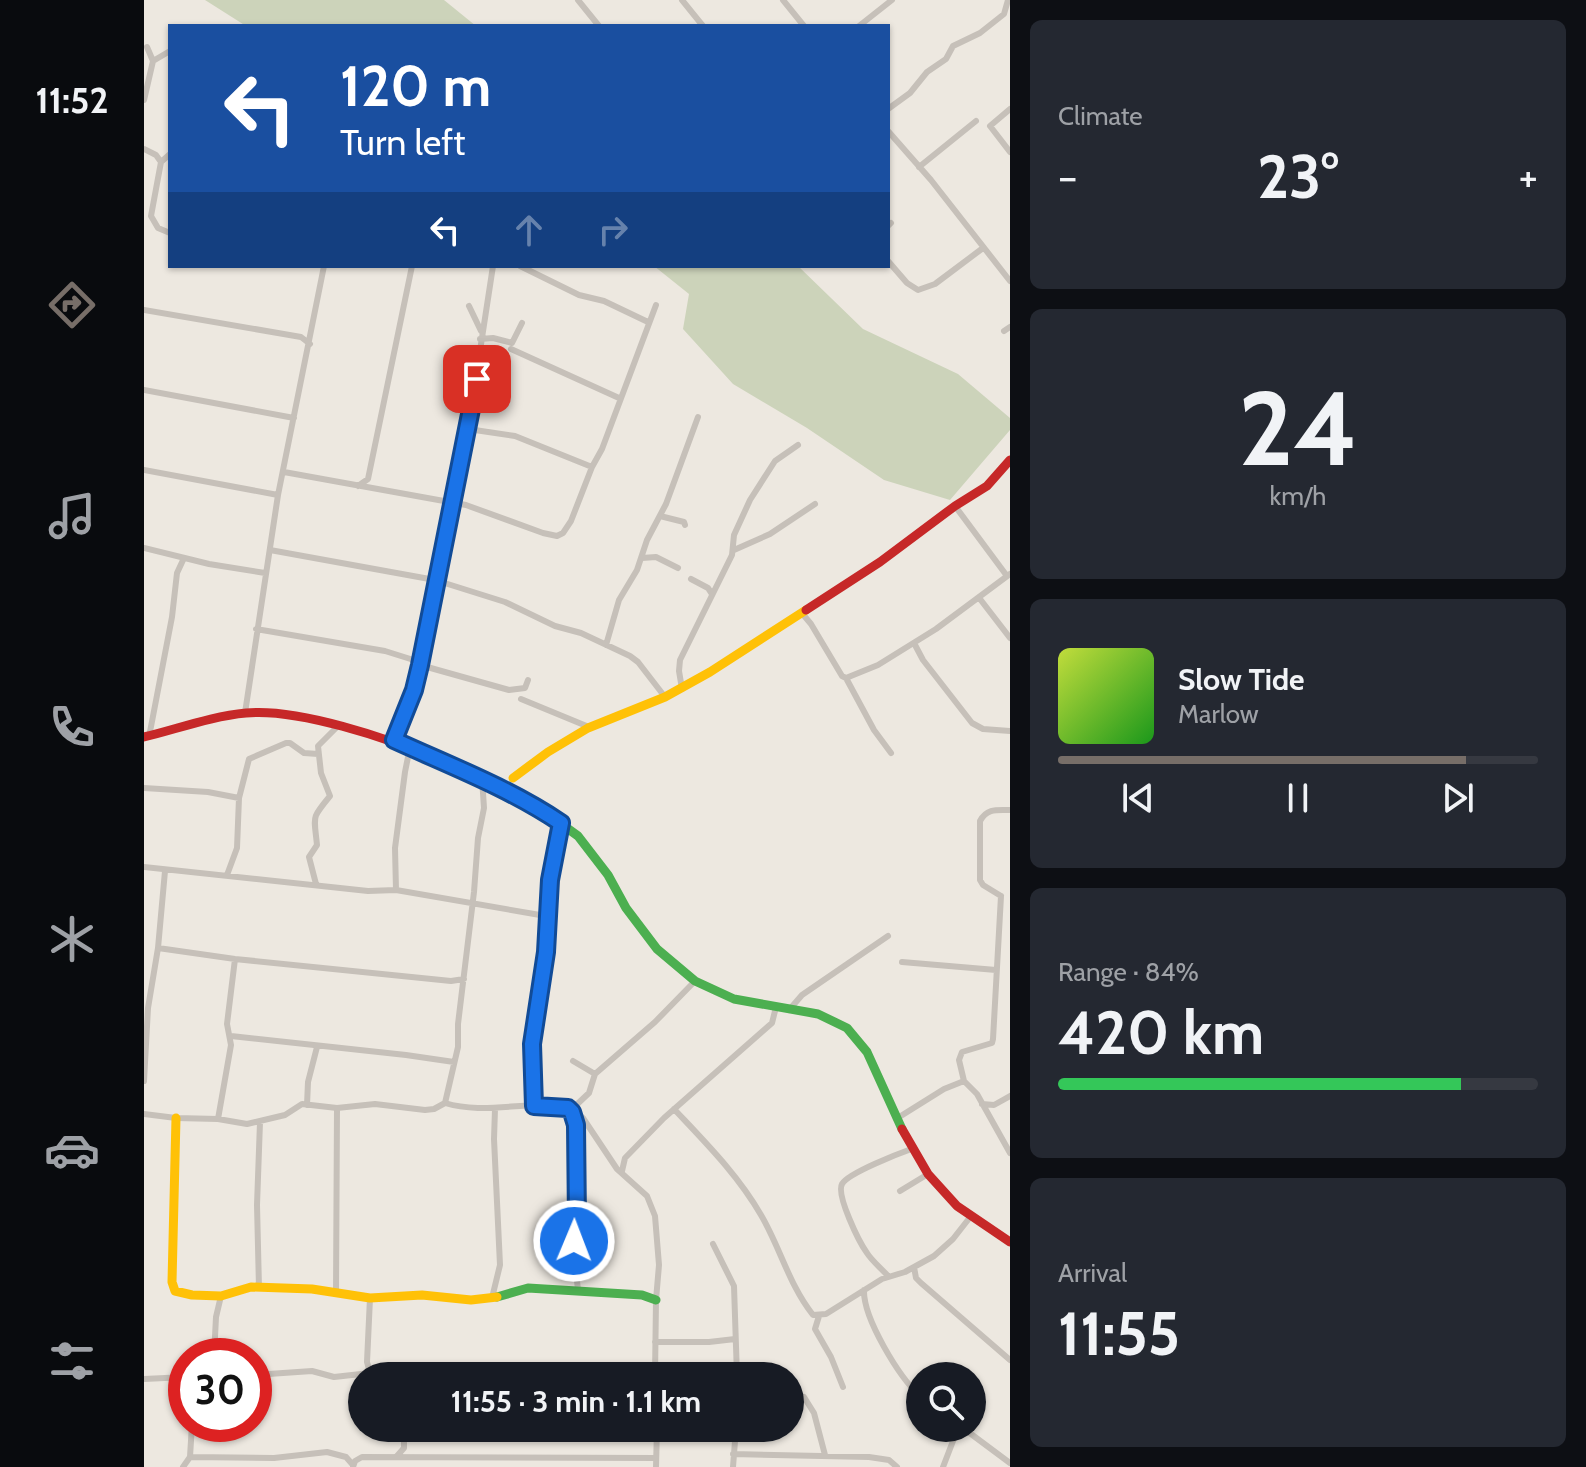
<!DOCTYPE html>
<html lang="en">
<head>
<meta charset="utf-8">
<style>
  :root { --surface:#171b24; --page:#242831; --text:#f1f3f6; --muted:#9ea1a6; --line:#363941; --accent:#776e68 }
  body { margin:0; font-family:Cabin,sans-serif; background:var(--page); color:var(--text); height:100vh; display:flex; flex-direction:column; font-size:30px; white-space:nowrap }
  * { box-sizing:border-box; margin:0 }
  p { font-size:26px; color:var(--muted) }
  .icon { flex:none; width:44px; height:44px; fill:none; stroke:currentColor; stroke-width:2; stroke-linecap:round; stroke-linejoin:round }
  .map { position:relative; flex:1; overflow:hidden }
  .details { display:flex; flex-direction:column; gap:20px; padding:20px; background:#0d0f14; width:576px }
  .details>* { flex:none }
  .guide { position:absolute; left:24px; top:24px; width:722px; height:244px; border-radius:0px; box-shadow:0 2px 6px #0004; background:#1a4fa0; color:#fff; overflow:hidden }
  .controls { position:absolute; left:762px; top:1362px; display:grid; gap:16px }
  .controls a { display:grid; place-items:center; width:80px; height:80px; border-radius:50%; background:var(--surface); box-shadow:0 2px 6px #0004; font-size:40px }
  .speed { position:absolute; left:24px; top:1338px; display:flex; gap:16px; font-size:40px; font-weight:700; text-align:center }
  .speed>* { display:grid; place-content:center; width:104px; height:104px; border-radius:50%; background:var(--surface); box-shadow:0 2px 6px #0004; line-height:1 }
  .speed .limit { border:12px solid #d22; background:#fff; color:#111 }
  .pin { position:absolute; display:grid; place-items:center; width:68px; height:68px; color:#fff; margin:-34px; border-radius:16px; box-shadow:0 4px 12px #0006 }
  .me { position:absolute; width:88px; margin:-44px; rotate:1deg; stroke-linejoin:round; filter:drop-shadow(0 0 6px #0008) }
  .turn { display:flex; align-items:center; gap:28px; height:168px; padding:0 40px; font-size:36px }
  .turn .icon { width:104px; height:104px; stroke-width:2.5 }
  .turn b { display:block; font-size:56px; line-height:68px }
  .lanes { display:flex; align-items:center; height:76px; padding:0 40px; background:#0003; justify-content:center; gap:40px; direction:ltr }
  .lanes .off { opacity:.35 }
  .big { font-size:60px; font-weight:700; line-height:1.1 }
  .details .widget { flex:1; display:flex; flex-direction:column; justify-content:center; gap:12px; min-width:0; padding:0 28px; border-radius:12px; background:var(--page) }
  .details .dial { align-items:center; gap:0 }
  .dial b { font-size:104px; line-height:1 }
  .song { display:flex; align-items:center; gap:24px }
  .cover { width:96px; height:96px; border-radius:12px; background:linear-gradient(135deg,hsl(70 70% 55%),hsl(120 70% 35%)) }
  .played { height:8px; border-radius:4px; background:linear-gradient(90deg,var(--accent) 85%,var(--line) 85%) }
  .keys { display:flex; justify-content:space-around; direction:ltr }
  .heat { display:flex; justify-content:space-between; align-items:center; font-size:44px; direction:ltr }
  .charge { height:12px; border-radius:6px; background:linear-gradient(90deg,#34c759 84%,var(--line) 0) }
  .trip { position:absolute; left:204px; top:1362px; width:456px; height:80px; border-radius:40px; background:var(--surface); box-shadow:0 2px 6px #0004; font-weight:700; line-height:80px; text-align:center }
  main { display:flex; flex:1; min-height:0 }
  .dock { display:flex; flex-direction:column; width:144px; justify-content:space-around; align-items:center; background:#090b0e; color:var(--muted) }
  .dock .icon { width:56px; height:56px }
  .dock .current { color:var(--accent) }
  .dock b { font-size:36px; color:var(--text) }
  .map>svg:first-child { display:block }
</style>
</head>
<body>
<main>
<nav class="dock">
<b>11:52</b>
<svg class="icon current" aria-label="directions" viewBox="0 0 24 24"><path d="M12 3l9 9-9 9-9-9zM9 14v-3h6M13 9l2 2-2 2"/></svg>
<svg class="icon" aria-label="music" viewBox="0 0 24 24"><path d="M9 18V5l10-2v13"/><circle cx="6" cy="18" r="3"/><circle cx="16" cy="16" r="3"/></svg>
<svg class="icon" aria-label="phone" viewBox="0 0 24 24"><path d="M5 4h4l2 5-3 2q2 4 5 5l2-3 5 2v4C11 20 4 13 5 4z"/></svg>
<svg class="icon" aria-label="climate" viewBox="0 0 24 24"><path d="M12 3v18M4 7l16 10M4 17L20 7"/></svg>
<svg class="icon" aria-label="car" viewBox="0 0 24 24"><path d="M5 17H2v-5l4-1 3-4h7l3 4 3 1v5h-3M9 17h6M6 11h13"/><circle cx="7" cy="17" r="2"/><circle cx="17" cy="17" r="2"/></svg>
<svg class="icon" aria-label="filters" viewBox="0 0 24 24"><path d="M4 7h16M4 17h16"/><circle cx="9" cy="7" r="2"/><circle cx="15" cy="17" r="2"/></svg>
</nav>
<div class="map">
<svg width="866" height="1467" viewBox="0 0 866 1467">
  <rect width="100%" height="100%" fill="#ede8e0"/>
  <path fill="#ccd3ba" d="M61,0H300L332,26H102Z
    M510,266H654L719,329L814,374L866,418V430L806,500L740,480L663,428L589,384L539,329L545,294Z"/>
  <g fill="none" stroke-linecap="round" stroke-linejoin="round">
    <path stroke="#c6c0b9" stroke-width="6" d="M434,0L455,26
      M538,0L559,26
      M639,0L660,26
      M715,26L748,0
      M3,47L9,61
      M0,100L9,61L26,51
      M744,109L766,93L783,72L802,59L809,46L836,33L860,14L864,0
      M866,109L846,126L866,152
      M744,131L787,180L866,281
      M0,149L12,155L17,162
      M26,154L17,162L7,216L14,228L26,233
      M775,167L832,121
      M744,226L747,223
      M744,261L763,283L774,290L791,284L839,248
      M376,266L435,295L460,301L504,322
      M325,306L337,331
      M0,310L157,337L166,344
      M860,331L866,327
      M336,339L349,338L368,343L378,323
      M367,349L475,398
      M305,354L336,358
      M0,390L150,418
      M324,429L371,436L448,467
      M0,470L134,495
      M140,472L322,505L399,533L413,536L419,533L427,521L448,467L458,449L512,305
      M214,486L224,479L268,266
      M811,506L863,576
      M516,516L540,522L541,525
      M0,548L65,564L121,573
      M126,550L291,580L361,602L411,626L437,633L486,656L494,662L521,697
      M590,550L626,534L671,504
      M498,558L512,557L534,568
      M547,579L564,588L568,594
      M836,599L866,638
      M657,612L667,624L698,676L702,678L734,665L792,629L866,574
      M112,629L241,651L276,662
      M770,643L779,660L828,723L839,729L866,731
      M462,645L475,600L493,570L503,540L522,504L554,417
      M276,665L365,690L381,688L384,680
      M702,678L730,730L747,753
      M538,689L535,671L536,660L588,555L590,535L606,500L631,461L654,445
      M377,699L445,727
      M101,713L134,495L180,266
      M5,737L28,617L33,573L40,558
      M250,740L270,690L276,662L324,429L349,266
      M0,788L64,792L95,798
      M0,867L224,891L252,890L396,915L403,920
      M83,875L93,848L95,798L105,759L142,743H146L160,753L174,754
      M172,884L165,857L173,845C170,815 167,819 186,796L177,773L174,746L192,728
      M252,890L251,848L261,772L266,747
      M857,896L849,1039L848,1043L818,1052L815,1060L820,1081L833,1094L866,1153
      M857,896L839,885L836,880V821C843,808 853,810 866,810
      M14,948L91,959L307,981L320,979
      M758,962L852,970
      M645,1010L658,995L744,936
      M87,1036L262,1055L310,1062
      M429,1061L451,1074
      M0,1081L4,1008L14,948L21,871
      M301,1103L314,1047V1024L330,892L334,838L340,808L338,778
      M838,1104L850,1105L866,1096
      M163,1105L164,1082L173,1047
      M390,1106L388,1044L402,952L406,880L417,824
      M428,1109L439,1118L473,1169L503,1196L511,1216L515,1265L512,1300L511,1376
      M530,1109C561,1142 594,1175 617,1215C636,1247 645,1285 669,1315L682,1314L738,1279L761,1272L790,1256L809,1239L827,1216
      M426,1110C442,1134 430,1169 431,1196C431,1228 430,1259 434,1290
      M0,1114L32,1118L74,1119L103,1124L141,1115L158,1104L193,1108L231,1104L281,1110L290,1109L301,1103C343,1116 387,1098 428,1109L445,1093L451,1074L511,1022L551,981
      M74,1119L87,1045L83,1024L91,959
      M752,1119L800,1089L820,1081
      M478,1171L481,1158L520,1118L628,1023L632,1007
      M756,1191L784,1174
      M569,1244L590,1286L593,1376
      M770,1267L772,1278L777,1283L866,1360
      M744,1276C737,1268 728,1261 723,1253C715,1242 692,1195 698,1184C704,1173 756,1153 770,1148
      M115,1288L113,1205L116,1122
      M720,1290C719,1318 755,1377 776,1396
      M192,1293L193,1108
      M348,1298L356,1265L350,1139L351,1109
      M675,1316L671,1329L687,1357L699,1387
      M511,1342H565L591,1339
      M70,1356L72,1317L77,1296
      M226,1373L223,1362L226,1298
      M441,1374L499,1376
      M110,1375L168,1371L190,1377L226,1373L236,1376
      M0,1379L42,1377
      M660,1397L670,1413L681,1455
      M819,1428L866,1463
      M589,1454L725,1457L745,1460L753,1467
      M253,1456L260,1448V1428
      M46,1457L130,1458L183,1452L202,1457L209,1465
      M39,1467L46,1457L48,1424
      M209,1467L211,1461L218,1457L512,1458
      M512,1467L513,1428
      M589,1467L592,1428
      M799,1467L814,1428"/>
    <path stroke="#4caf50" stroke-width="9" d="M291,759L387,802L434,836L464,875L482,908L513,949L551,981L590,999L674,1014L703,1028L723,1052L758,1129
      M353,1297L384,1288L498,1295L512,1300"/>
    <path stroke="#ffc107" stroke-width="9" d="M369,778L404,752L444,728L521,697L566,672L662,610
      M32,1118L28,1282L31,1291L48,1295L77,1296L107,1287L168,1289L226,1298L278,1295L327,1300L353,1297"/>
    <path stroke="#c62828" stroke-width="9" d="M662,610L736,562L811,506L843,486L866,460
      M0,737C33,729 68,716 102,713C153,708 245,738 291,759
      M758,1129L784,1174L813,1206L866,1242"/>
  </g>
  <g fill="none" stroke-linecap="round" stroke-linejoin="round">
    <defs>
      <path id="route" d="M333,379L276,665L270,690L250,740C307,766 365,788 417,823L406,880L402,952L388,1044L390,1106L424,1108L428,1112L432,1125L433,1222L430,1241"/>
    </defs>
    <use href="#route" stroke="#114b97" stroke-width="20"/>
    <use href="#route" stroke="#1a73e8" stroke-width="14"/>
  </g>
</svg>
<div class="controls">
<a><svg class="icon" aria-label="search" viewBox="0 0 24 24"><circle cx="10" cy="10" r="6"/><path d="M15 15l6 6"/></svg></a>
</div>
<div class="speed"><div class="limit">30</div></div>
<div class="pin" style="left:333px;top:379px;background:#d93025"><svg class="icon" aria-label="arrive" viewBox="0 0 24 24"><path d="M6 21V4h12l-3 4 3 4H6"/></svg></div>
<svg class="me" style="left:430px;top:1241px" viewBox="-20 -20 40 40"><circle r="17" fill="#1a73e8" stroke="#fff" stroke-width="3"/><path d="M0-11L8 9 0 5-8 9z" fill="#fff"/></svg>
<div class="trip">11:55 · 3 min · 1.1 km</div>
<div class="guide">
<div class="turn"><svg class="icon" aria-label="left" viewBox="0 0 24 24"><path d="M17 20v-9H6M10 6l-5 5 5 5"/></svg><div><b>120 m</b>Turn left</div></div>
<div class="lanes"><svg class="icon" aria-label="left" viewBox="0 0 24 24"><path d="M17 20v-9H6M10 6l-5 5 5 5"/></svg><svg class="icon off" aria-label="ahead" viewBox="0 0 24 24"><path d="M12 20V5M6 11l6-6 6 6"/></svg><svg class="icon off" aria-label="right" viewBox="0 0 24 24"><path d="M7 20v-9h11M14 6l5 5-5 5"/></svg></div>
</div>
</div>
<section class="details">
<div class="widget"><p>Climate</p>
<div class="heat"><a>−</a><b class="big">23°</b><a>+</a></div>
</div>
<div class="widget dial"><b>24</b><p>km/h</p></div>
<div class="widget">
<div class="song"><i class="cover"></i><div><b>Slow Tide</b><p>Marlow</p></div></div>
<div class="played"></div>
<div class="keys"><svg class="icon" aria-label="previous" viewBox="0 0 24 24"><path d="M18 5L8 12l10 7zM5 5v14"/></svg><svg class="icon" aria-label="pause" viewBox="0 0 24 24"><path d="M8 5v14M16 5v14"/></svg><svg class="icon" aria-label="next" viewBox="0 0 24 24"><path d="M6 5l10 7-10 7zM19 5v14"/></svg></div>
</div>
<div class="widget"><p>Range · 84%</p><b class="big">420 km</b><div class="charge"></div></div>
<div class="widget"><p>Arrival</p><b class="big">11:55</b></div>
</section>
</main>
</body>
</html>
